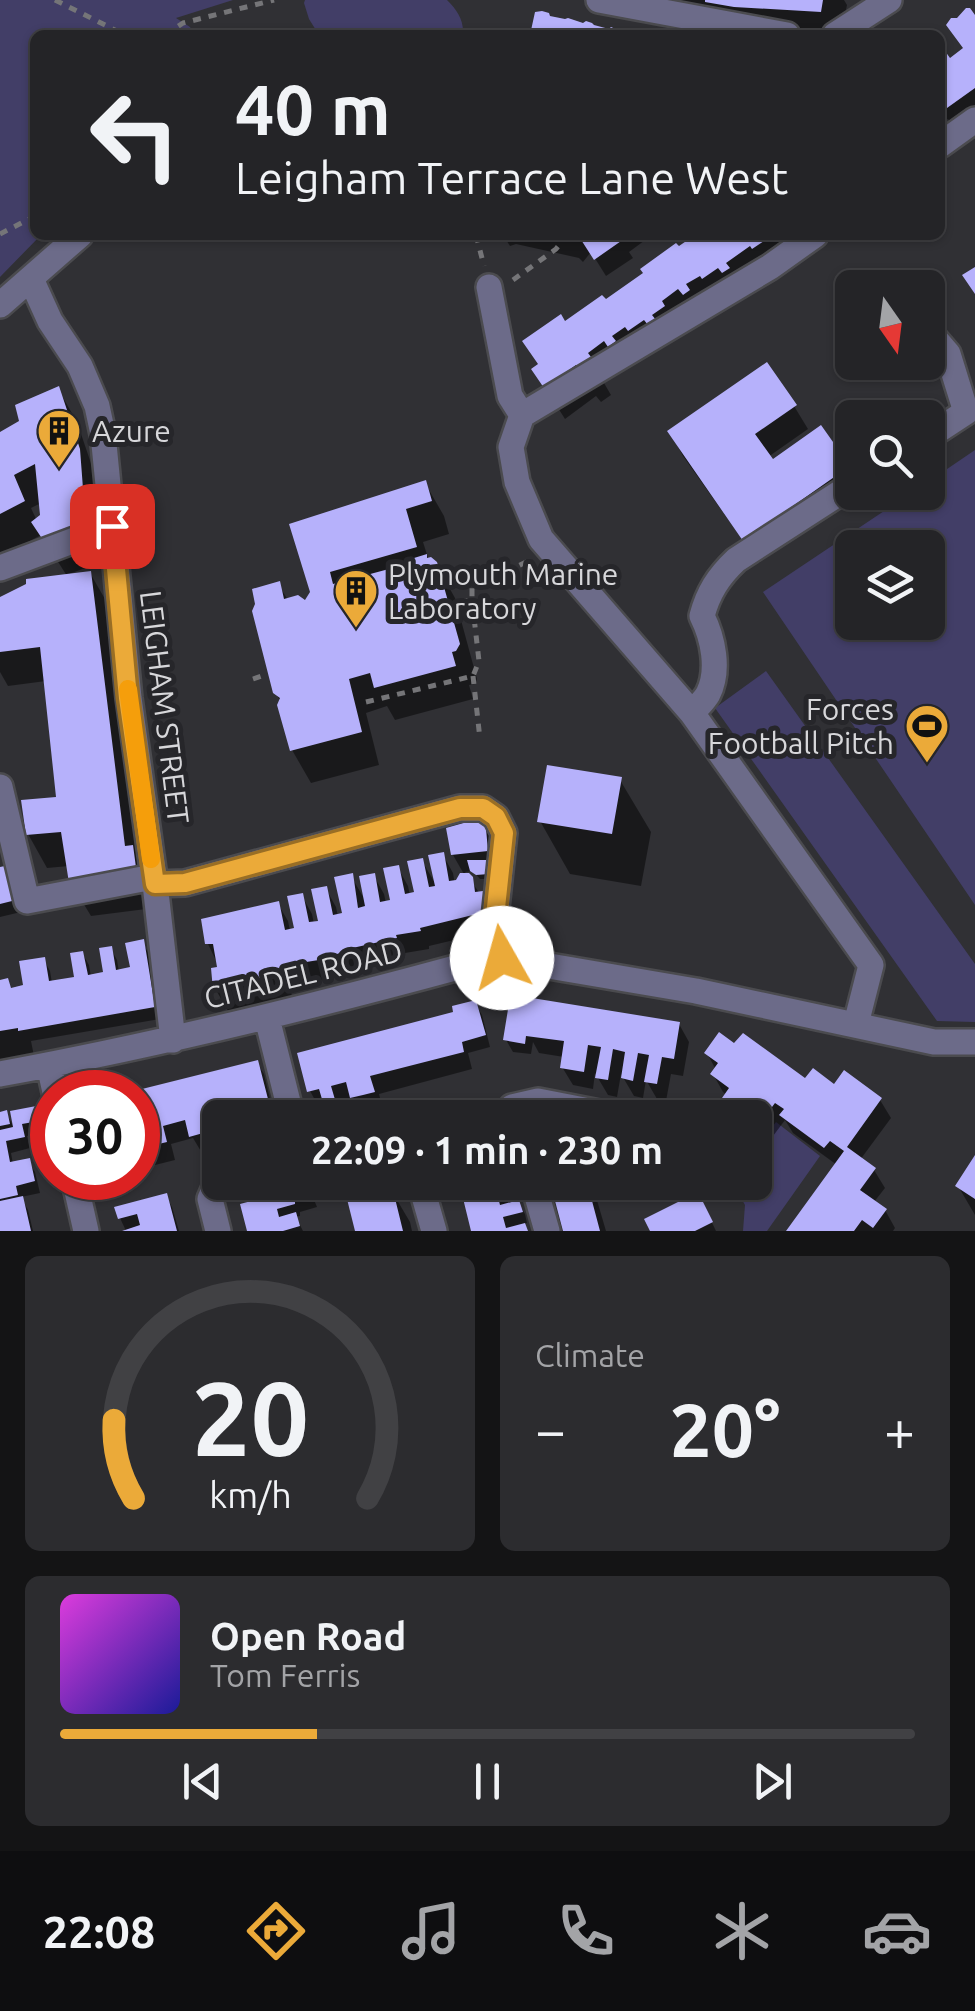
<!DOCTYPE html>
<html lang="en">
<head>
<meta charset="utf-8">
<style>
  :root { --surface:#242427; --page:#2c2c2f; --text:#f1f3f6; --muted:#a3a4a7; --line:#414144; --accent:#ebaa39 }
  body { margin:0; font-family:Ubuntu,sans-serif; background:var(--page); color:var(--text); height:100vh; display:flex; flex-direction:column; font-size:38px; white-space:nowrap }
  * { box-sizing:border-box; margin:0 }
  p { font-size:32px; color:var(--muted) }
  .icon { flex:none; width:55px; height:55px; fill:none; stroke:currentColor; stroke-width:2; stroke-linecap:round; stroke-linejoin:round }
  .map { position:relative; height:1231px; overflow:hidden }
  .side { display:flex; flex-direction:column; gap:25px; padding:25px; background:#141415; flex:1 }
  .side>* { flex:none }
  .guide { position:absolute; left:30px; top:30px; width:915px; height:210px; border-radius:15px; box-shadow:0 2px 8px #0004,0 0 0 2px var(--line); background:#242427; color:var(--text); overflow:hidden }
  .needle { width:65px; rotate:166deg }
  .buttons { position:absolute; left:835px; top:270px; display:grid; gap:20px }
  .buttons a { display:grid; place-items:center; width:110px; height:110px; border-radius:15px; background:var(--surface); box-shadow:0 2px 8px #0004,0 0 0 2px var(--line); font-size:50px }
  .speed { position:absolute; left:30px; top:1070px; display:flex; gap:20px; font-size:50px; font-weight:700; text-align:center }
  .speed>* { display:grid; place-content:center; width:130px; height:130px; border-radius:50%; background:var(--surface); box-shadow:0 2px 8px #0004,0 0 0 2px var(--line); line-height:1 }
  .speed .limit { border:15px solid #d22; background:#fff; color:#111 }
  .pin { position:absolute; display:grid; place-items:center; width:85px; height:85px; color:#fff; margin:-42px; border-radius:20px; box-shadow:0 5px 15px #0006 }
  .me { position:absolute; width:110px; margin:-55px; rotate:353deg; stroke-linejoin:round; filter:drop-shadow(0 0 8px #0008) }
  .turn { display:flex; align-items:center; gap:35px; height:210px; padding:0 40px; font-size:45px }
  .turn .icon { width:130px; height:130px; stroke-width:2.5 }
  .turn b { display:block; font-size:70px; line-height:85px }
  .big { font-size:75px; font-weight:700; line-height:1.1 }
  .side .widget { flex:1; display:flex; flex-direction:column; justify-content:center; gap:15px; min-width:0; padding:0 35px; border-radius:15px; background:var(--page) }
  .side .dial { align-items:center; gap:0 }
  .dial svg { height:260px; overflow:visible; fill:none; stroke:var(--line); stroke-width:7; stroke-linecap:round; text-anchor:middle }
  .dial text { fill:var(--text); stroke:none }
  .song { display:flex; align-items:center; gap:30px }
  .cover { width:120px; height:120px; border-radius:15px; background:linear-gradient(135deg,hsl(300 70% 55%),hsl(240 70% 35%)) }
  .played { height:10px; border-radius:5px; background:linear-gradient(90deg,var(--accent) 30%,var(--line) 30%) }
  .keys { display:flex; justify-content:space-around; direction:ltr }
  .heat { display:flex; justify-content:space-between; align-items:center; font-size:55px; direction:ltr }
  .side .tiles { flex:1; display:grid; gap:25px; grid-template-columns:1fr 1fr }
  .widget:last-child { grid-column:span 2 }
  .trip { position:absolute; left:202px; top:1100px; width:570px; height:100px; border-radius:15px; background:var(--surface); box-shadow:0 2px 8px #0004,0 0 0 2px var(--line); font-weight:700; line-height:100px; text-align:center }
  .dock { display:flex; height:160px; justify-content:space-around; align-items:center; background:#0e0e10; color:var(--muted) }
  .dock .icon { width:70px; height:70px }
  .dock .on { color:var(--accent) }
  .dock b { font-size:45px; color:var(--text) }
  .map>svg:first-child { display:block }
</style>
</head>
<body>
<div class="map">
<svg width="975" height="1231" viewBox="0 0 975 1231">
  <rect width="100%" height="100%" fill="#303034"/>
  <path fill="#423e67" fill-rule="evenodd" d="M0,0H233L176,18L190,27L194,35H35V235H41L0,277Z
    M305,0H447C457,10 464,20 463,35H319L309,19L304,3Z
    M975,450V905L763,592L911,493L928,492V482ZM852,548H928V622H852Z
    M766,671L975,964V1022L937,1021L715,708Z
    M776,1122L820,1156L767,1231H743L745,1205L737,1191L738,1183L755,1182V1149Z"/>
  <path fill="#0007" fill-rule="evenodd" d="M650,0H844L847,5L841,35H753Z
    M975,19V113L954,128L948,119L944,121L953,136L940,146V48L949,61L965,50Z
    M503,235H652L629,252L633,258L606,276L591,252L583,262L579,258L516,244L510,246Z
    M699,235L709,246L724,235H809L597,371L611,395L601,402L596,396L565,419L534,370L565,324L605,303Z
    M58,389L77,422L98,484L104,561L69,574L70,576L90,573L109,606L154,908L91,916L71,883L69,866L47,868L28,834L59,800L46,681L8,686L0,672V599L67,576L41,535L0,557V435L22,422ZM41,503L42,516L37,521L31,508Z
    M794,406L808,429L768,457L772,462L821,428L848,468L860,492L759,563L683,456L670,432Z
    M425,483L444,516L449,534L423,542L429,561L436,564L455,598L477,679L475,684L469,685L473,699L395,720L387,706L366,713L379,765L311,783L292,750L281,702L275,692L278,584L288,600L306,604L313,592L292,525Z
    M620,780L651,832L641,886L570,874L540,821Z
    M484,820L494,838L491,879H480L473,871L465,872L478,891L491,923L469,927L471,936L429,946V949L405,953V956L381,960V962L357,966V970L332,974L333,977L290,987L294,1006L235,1023L216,990L213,970L220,969L208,944L278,904L288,921L290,931L297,930L302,896L312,914L314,924L321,923L326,889L336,907L338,917L345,915L351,876L365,900L374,876L384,894L386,903L393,902L398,868L408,886L410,896L417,894L422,861L435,883L443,855L453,873L455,885L465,876L453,855Z
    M0,870L15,879L21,912L0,917Z
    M142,942L149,954L160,1019L31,1041L35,1061L0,1067V983L12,990L26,988L44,960L50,971L52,983L77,979L82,953L89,965L91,977L106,974L111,949L117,960L119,972L132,969Z
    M533,1001L679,1024L689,1042L683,1076L671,1074L666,1101L657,1099L646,1080L643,1098L634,1096L621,1074L617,1097L608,1095L595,1073L593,1089L573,1085L562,1067L564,1057L539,1053L533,1042L531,1054L513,1052L506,1040Z
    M475,1003L482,1015L490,1047L468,1053L472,1069L379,1094L383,1110L363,1115L354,1100L340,1104L343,1118H334L328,1107L320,1109L310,1091L300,1055L452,1015Z
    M707,1053L805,1082L835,1087L880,1100L891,1118L860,1160L874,1170L885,1188L874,1202L885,1210L895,1228L893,1231H789L837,1165L793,1133L785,1120L755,1160V1118L723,1092L713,1074L716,1070Z
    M257,1063L264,1074L273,1111L262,1113L263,1118H220V1149L202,1153L193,1138L171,1144L175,1160L155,1165L146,1150L138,1152V1093Z
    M51,1106L52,1131L27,1136L30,1148L11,1153L13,1164L28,1161L35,1172L40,1193L21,1197L28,1210L33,1231H0V1115L6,1113L16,1131L13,1113Z
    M975,1160V1215L958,1186Z
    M353,1182H392L397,1200L410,1222L412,1231H358V1198Z
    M462,1182H514L519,1191L521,1200L517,1201L525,1214L527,1223L523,1224L527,1231H474Z
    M553,1182H687L684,1197L600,1183L598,1190H594L606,1231H566Z
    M709,1182H739L726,1199L713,1190Z
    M308,1185L317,1207L300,1212V1216L296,1217L303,1231H250L243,1206Z
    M166,1196L172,1207L179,1231H126L120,1218Z
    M704,1206L716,1231H653Z"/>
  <path fill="#b6b1fb" d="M705,0H823L821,12L734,7L705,2Z
    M966,8H970L975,15V88L940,113V44L950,58L963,48L946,25L951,18H957Z
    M542,11L549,13L550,16L565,19L568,18L583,23L586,21L592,23L594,25L609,29L611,27L620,31H627L639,35H530L535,12Z
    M578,235H622L624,239L594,260Z
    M695,235H704L709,242L719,235H773L752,249L750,246L726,263L730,268L722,273L718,268L702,279L700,276L686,284L690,290L683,295L678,289L662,301L665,306L652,315L656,320L648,325L644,320L628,331L625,327L612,336L616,341L608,347L604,341L588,353L594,361L580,371L576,365L544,388L531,369L538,364L522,341L561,314L565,321L602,295L606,299L643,273L640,269L676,243L679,246Z
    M975,267V294L962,275Z
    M767,362L797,405L755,434L773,459L821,425L850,466L743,541L667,431Z
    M59,386L80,449L86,528L45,543L31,522L40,515L35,464L14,475L25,501L0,514V432L19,421L15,405Z
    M426,480L432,501L406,509L417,547L330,572L333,584L400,566L401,562L427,554V558L431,557L437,562L460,644L456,651L452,652L456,666L374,688L370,673L349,679L362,732L290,751L277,705L280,698L273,693L252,611L255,604L252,589L280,581L284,599L298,595L305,600L310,592L289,524Z
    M91,571L125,846L133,845L137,875L69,883L61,832L26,835L21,800L56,797L40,647L0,652V597L26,584V579Z
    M547,765L622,777L612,834L537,822Z
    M485,817L488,851L451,855L446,828Z
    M444,852L449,881L456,880L460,873H469L473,877L475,892L491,890L485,912L420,928L421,931L396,935L397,938L348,949L349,952L324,956L325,959L300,963L301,966L276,971L274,976L252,980V983L213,990L211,968L217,967L213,944H205L201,919L279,901L285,930L294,928L287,896L303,893L309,922L318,921L311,889L327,886L333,915L342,913L334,877L353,873L358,908L365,906L359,876L375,873L380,902L390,900L383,868L399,865L405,894L414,892L407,861L423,858L429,887L435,886L428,855Z
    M467,860H493L489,874L476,875L470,871Z
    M10,865L16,900L0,904V867Z
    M144,939L155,1007L18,1031V1028L0,1031V980L8,978L11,988L23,985L19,961L45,957L49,981L74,977L70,953L83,951L88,975L103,972L99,948L112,946L116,970L130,967L125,943Z
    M511,991L533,995L532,998L680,1022L674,1059L662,1057L657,1084L644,1082L649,1055L638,1053L633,1081L621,1078L625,1052L613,1049L608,1080L595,1078L601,1047L588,1045L584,1072L560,1068L564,1041L526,1036L525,1044L503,1040Z
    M476,1000L486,1035L462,1042L464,1052L370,1076L375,1092L363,1095L350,1098L346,1082L331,1086L336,1103L324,1106L319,1089L307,1092L297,1053L453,1012L452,1006Z
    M719,1032L734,1043L743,1033L805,1078L813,1068L834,1084L844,1070L882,1098L847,1147L876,1168L860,1190L887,1209L873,1228L862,1220L854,1231H786L844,1151L830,1141L824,1148L779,1115L784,1109L775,1103L755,1130V1118H708L729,1088L710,1074L718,1063L704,1053Z
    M258,1060L268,1099L257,1102L261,1118H235L232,1108L210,1114L214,1130L189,1137L185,1120L163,1126L167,1142L142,1148L138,1131V1090Z
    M52,1103V1112H49L50,1119L22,1124L25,1137L6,1141L10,1162L30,1158L35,1181L16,1186L18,1195L0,1199V1130L13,1127L10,1111Z
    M7,1110L10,1124L0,1126V1112Z
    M975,1155V1199L955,1186Z
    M309,1182L313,1195L295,1200V1204L277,1209L279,1217L296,1212L300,1226L283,1231H247L240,1204L277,1194L276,1191Z
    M350,1182H391L403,1231H355L347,1199L354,1196Z
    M459,1182H515L517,1188L497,1193L500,1205L519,1200L523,1212L503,1217L506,1228L525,1223L528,1231H471Z
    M550,1182H587L600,1231H563Z
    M698,1192L713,1222L695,1231H650L644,1219Z
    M167,1193L177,1231H122L140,1225L137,1214L118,1219L114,1207Z
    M23,1196L31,1231H0V1201Z"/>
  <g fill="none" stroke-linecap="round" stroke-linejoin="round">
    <defs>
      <path id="minor" d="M599,0L787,35
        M835,35L889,0
        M940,145L975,120
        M815,235L770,267L522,415L511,447L517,482L541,539L692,713L871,965L856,1024
        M31,279L50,321L80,366L97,406L103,434L129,698L155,884L173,1040
        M489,287L510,396L522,415
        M0,305L80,235
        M928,437L966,412L948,354L930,333
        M0,568L112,526
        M692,713C697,707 704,701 708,694C720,670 713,638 702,616C708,593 718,577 736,560L852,485
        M0,787L27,901L153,877
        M155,884L185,883L460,808H483L496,817L504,833L494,927L502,958
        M267,1018L292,1118
        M49,1065L55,1092
        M0,1074C157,1045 312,1007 466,965L502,958L696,991L934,1042H975
        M515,1118L512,1107L538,1101L625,1118
        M74,1178L86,1231
        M420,1182L434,1231
        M533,1182L547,1231
        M218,1231L210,1199L216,1185L226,1182"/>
    </defs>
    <use href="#minor" stroke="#4b4b4f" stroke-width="30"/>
    <path stroke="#757578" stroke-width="5" stroke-dasharray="8 8" stroke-linecap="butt" d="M55,0L125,35
      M165,35L183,23L274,0
      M0,234L35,216
      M476,235L484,266
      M513,280L556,249L567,235
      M460,602L472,600V583L518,566L530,560
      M473,676L480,739
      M253,679L268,674
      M366,702L473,676L479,661L472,600"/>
    <use href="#minor" stroke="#6c6b89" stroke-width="25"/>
  </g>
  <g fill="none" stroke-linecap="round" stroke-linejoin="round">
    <defs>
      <path id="route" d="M112,526L128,698L155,884L185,883L460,808H483L496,817L504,833L494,926L502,958"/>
    </defs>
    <use href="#route" stroke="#996e25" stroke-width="25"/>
    <use href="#route" stroke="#ebaa39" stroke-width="18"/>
    <path stroke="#f59e0b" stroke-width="18" d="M128,689L151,859"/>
  </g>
  <defs>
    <symbol id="building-pin" viewBox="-11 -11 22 30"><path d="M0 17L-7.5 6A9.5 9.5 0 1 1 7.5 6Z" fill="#ebaa39" stroke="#26262a"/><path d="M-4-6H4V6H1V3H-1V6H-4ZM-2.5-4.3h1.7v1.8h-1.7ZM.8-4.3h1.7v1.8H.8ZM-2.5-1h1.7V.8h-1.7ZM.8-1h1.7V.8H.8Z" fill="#111"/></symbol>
    <symbol id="stadium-pin" viewBox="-11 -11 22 30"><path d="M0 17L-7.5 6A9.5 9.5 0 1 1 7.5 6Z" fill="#ebaa39" stroke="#26262a"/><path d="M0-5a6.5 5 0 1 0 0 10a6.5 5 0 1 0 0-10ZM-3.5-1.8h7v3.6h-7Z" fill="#111"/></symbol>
  </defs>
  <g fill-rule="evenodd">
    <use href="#building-pin" x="34" y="406" width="50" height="68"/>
    <use href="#building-pin" x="331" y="566" width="50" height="68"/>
    <use href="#stadium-pin" x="902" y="701" width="50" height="68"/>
  </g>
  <g text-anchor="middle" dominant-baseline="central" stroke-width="10" stroke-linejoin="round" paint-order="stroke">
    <g font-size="30" fill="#d7d7da" stroke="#26262a" text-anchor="start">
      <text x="92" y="431">Azure</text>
      <text x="388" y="574">Plymouth Marine<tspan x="388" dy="34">Laboratory</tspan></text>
      <text x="894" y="709" text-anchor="end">Forces<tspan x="894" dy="34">Football Pitch</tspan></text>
    </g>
    <g font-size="30" fill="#d7d7da" stroke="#26262a">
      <text transform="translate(165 707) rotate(83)">LEIGHAM STREET</text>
      <text transform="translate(303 974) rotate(-14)">CITADEL ROAD</text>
    </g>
  </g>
</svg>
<div class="buttons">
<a><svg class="needle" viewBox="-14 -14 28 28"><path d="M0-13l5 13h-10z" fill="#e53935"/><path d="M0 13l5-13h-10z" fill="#a3a4a7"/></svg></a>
<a><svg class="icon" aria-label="search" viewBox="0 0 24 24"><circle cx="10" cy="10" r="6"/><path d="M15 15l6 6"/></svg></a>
<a><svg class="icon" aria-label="layers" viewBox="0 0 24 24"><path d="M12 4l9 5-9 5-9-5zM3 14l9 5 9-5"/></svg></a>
</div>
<div class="speed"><div class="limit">30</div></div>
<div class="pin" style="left:112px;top:526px;background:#d93025"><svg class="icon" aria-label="arrive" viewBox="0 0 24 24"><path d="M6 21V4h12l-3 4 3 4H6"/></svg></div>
<svg class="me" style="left:502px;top:958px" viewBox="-20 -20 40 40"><circle r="19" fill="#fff"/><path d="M0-13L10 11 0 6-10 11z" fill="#ebaa39"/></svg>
<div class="trip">22:09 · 1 min · 230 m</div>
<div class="guide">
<div class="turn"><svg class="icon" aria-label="left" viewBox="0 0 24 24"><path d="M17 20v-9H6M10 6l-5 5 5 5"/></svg><div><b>40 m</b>Leigham Terrace Lane West</div></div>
</div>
</div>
<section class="side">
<div class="tiles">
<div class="widget dial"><svg viewBox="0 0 100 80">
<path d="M14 69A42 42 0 1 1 86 69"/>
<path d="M14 69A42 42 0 0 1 8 45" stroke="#ebaa39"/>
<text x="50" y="56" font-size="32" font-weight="700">20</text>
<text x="50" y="72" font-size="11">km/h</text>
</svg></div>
<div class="widget"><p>Climate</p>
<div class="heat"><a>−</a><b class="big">20°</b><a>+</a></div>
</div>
<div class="widget">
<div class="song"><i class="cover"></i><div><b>Open Road</b><p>Tom Ferris</p></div></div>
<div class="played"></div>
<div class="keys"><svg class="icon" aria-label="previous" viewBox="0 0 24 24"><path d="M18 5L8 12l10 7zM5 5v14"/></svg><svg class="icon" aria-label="pause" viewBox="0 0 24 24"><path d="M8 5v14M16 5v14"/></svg><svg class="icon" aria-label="next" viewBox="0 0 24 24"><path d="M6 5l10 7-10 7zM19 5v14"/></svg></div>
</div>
</div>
</section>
<nav class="dock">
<b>22:08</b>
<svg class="icon on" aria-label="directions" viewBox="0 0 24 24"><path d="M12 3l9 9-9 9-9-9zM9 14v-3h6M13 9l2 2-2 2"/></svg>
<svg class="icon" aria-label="music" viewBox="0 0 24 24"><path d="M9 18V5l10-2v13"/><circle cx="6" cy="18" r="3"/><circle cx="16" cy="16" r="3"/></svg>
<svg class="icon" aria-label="phone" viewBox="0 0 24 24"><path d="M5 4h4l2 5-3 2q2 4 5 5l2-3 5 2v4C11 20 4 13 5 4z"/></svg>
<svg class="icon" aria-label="climate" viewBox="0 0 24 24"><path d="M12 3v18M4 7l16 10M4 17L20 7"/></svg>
<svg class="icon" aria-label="car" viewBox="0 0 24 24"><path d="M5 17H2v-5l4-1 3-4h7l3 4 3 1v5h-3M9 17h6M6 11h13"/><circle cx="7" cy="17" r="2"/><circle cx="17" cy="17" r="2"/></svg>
</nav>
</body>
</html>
